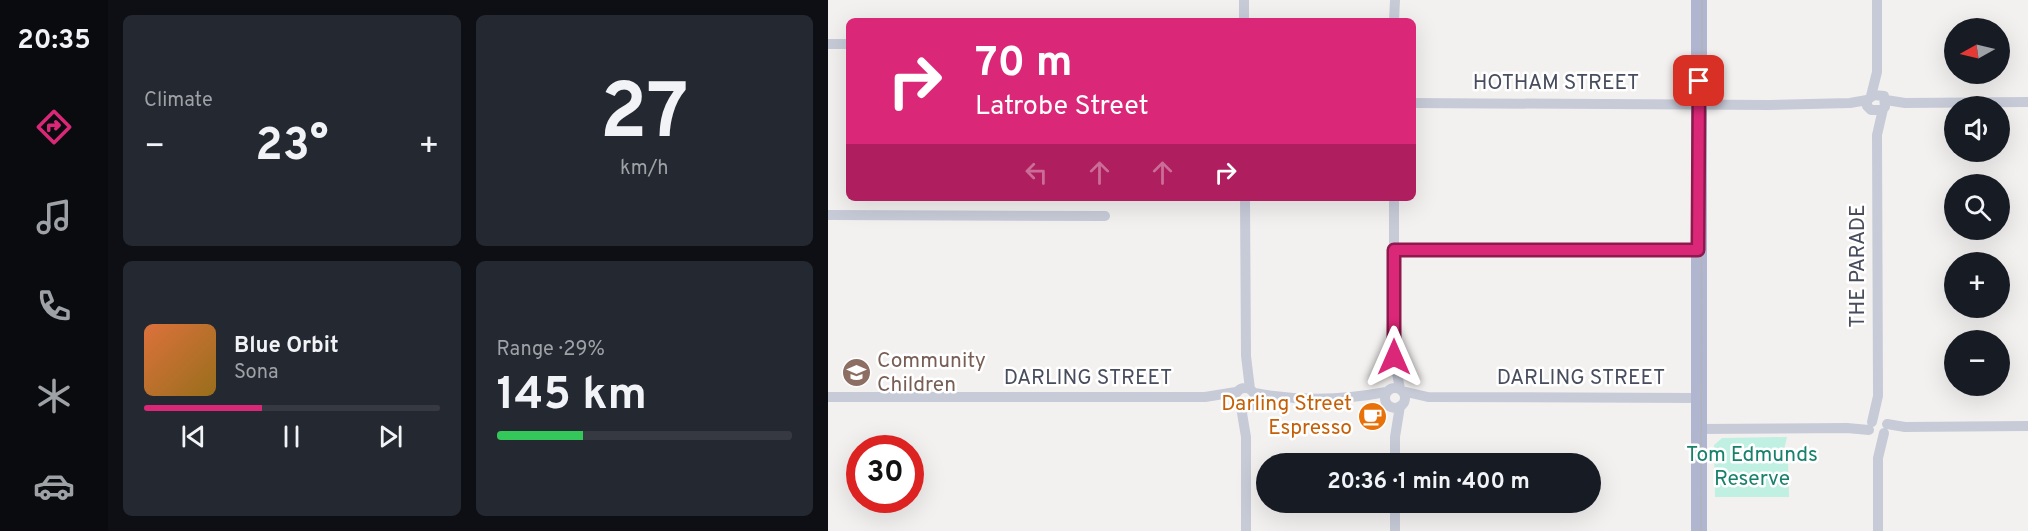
<!DOCTYPE html>
<html lang="en">
<head>
<meta charset="utf-8">
<style>
  :root { --surface:#171b24; --page:#242831; --text:#f1f3f6; --muted:#9ea1a6; --line:#363941; --accent:#db2777 }
  body { margin:0; font-family:Overpass,sans-serif; background:var(--page); color:var(--text); height:100vh; display:flex; flex-direction:column; font-size:22px; white-space:nowrap }
  * { box-sizing:border-box; margin:0 }
  p { font-size:20px; color:var(--muted) }
  .icon { flex:none; width:33px; height:33px; fill:none; stroke:currentColor; stroke-width:2; stroke-linecap:round; stroke-linejoin:round }
  .map { position:relative; flex:1; overflow:hidden }
  .side { display:flex; flex-direction:column; gap:15px; padding:15px; background:#0d0f14; width:720px }
  .side>* { flex:none }
  .guide { position:absolute; left:18px; top:18px; width:570px; height:183px; border-radius:9px; box-shadow:0 6px 24px #0002; background:#db2777; color:#fff; overflow:hidden }
  .needle { width:39px; rotate:262deg }
  .tools { position:absolute; left:1116px; top:18px; display:grid; gap:12px }
  .tools a { display:grid; place-items:center; width:66px; height:66px; border-radius:50%; background:var(--surface); box-shadow:0 6px 24px #0002; font-size:30px }
  .speed { position:absolute; left:18px; top:435px; display:flex; gap:12px; font-size:30px; font-weight:700; text-align:center }
  .speed>* { display:grid; place-content:center; width:78px; height:78px; border-radius:50%; background:var(--surface); box-shadow:0 6px 24px #0002; line-height:1 }
  .speed .limit { border:9px solid #d22; background:#fff; color:#111 }
  .pin { position:absolute; display:grid; place-items:center; width:51px; height:51px; color:#fff; margin:-26px; border-radius:12px; box-shadow:0 3px 9px #0006 }
  .me { position:absolute; width:66px; margin:-33px; rotate:0deg; stroke-linejoin:round; filter:drop-shadow(0 0 4px #0008) }
  .turn { display:flex; align-items:center; gap:21px; height:126px; padding:0 30px; font-size:27px }
  .turn .icon { width:78px; height:78px; stroke-width:2.5 }
  .turn b { display:block; font-size:42px; line-height:51px }
  .lanes { display:flex; align-items:center; height:57px; padding:0 30px; background:#0003; justify-content:center; gap:30px; direction:ltr }
  .lanes .off { opacity:.35 }
  .big { font-size:45px; font-weight:700; line-height:1.1 }
  .side .tile { flex:1; display:flex; flex-direction:column; justify-content:center; gap:9px; min-width:0; padding:0 21px; border-radius:9px; background:var(--page) }
  .side .dial { align-items:center; gap:0 }
  .dial b { font-size:78px; line-height:1 }
  .song { display:flex; align-items:center; gap:18px }
  .cover { width:72px; height:72px; border-radius:9px; background:linear-gradient(135deg,hsl(20 70% 55%),hsl(40 70% 35%)) }
  .played { height:6px; border-radius:3px; background:linear-gradient(90deg,var(--accent) 40%,var(--line) 40%) }
  .keys { display:flex; justify-content:space-around; direction:ltr }
  .heat { display:flex; justify-content:space-between; align-items:center; font-size:33px; direction:ltr }
  .charge { height:9px; border-radius:4px; background:linear-gradient(90deg,#34c759 29%,var(--line) 0) }
  .side .tiles { flex:1; display:grid; gap:15px; grid-template-columns:repeat(2,1fr) }
  .trip { position:absolute; left:428px; top:453px; width:345px; height:60px; border-radius:30px; background:var(--surface); box-shadow:0 6px 24px #0002; font-weight:700; line-height:60px; text-align:center }
  main { display:flex; flex:1; min-height:0 }
  .tab-bar { display:flex; flex-direction:column; width:108px; justify-content:space-around; align-items:center; background:#090b0e; color:var(--muted) }
  .tab-bar .icon { width:42px; height:42px }
  .tab-bar .selected { color:var(--accent) }
  .tab-bar b { font-size:27px; color:var(--text) }
  .map>svg:first-child { display:block }
</style>
</head>
<body>
<main>
<nav class="tab-bar">
<b>20:35</b>
<svg class="icon selected" aria-label="directions" viewBox="0 0 24 24"><path d="M12 3l9 9-9 9-9-9zM9 14v-3h6M13 9l2 2-2 2"/></svg>
<svg class="icon" aria-label="music" viewBox="0 0 24 24"><path d="M9 18V5l10-2v13"/><circle cx="6" cy="18" r="3"/><circle cx="16" cy="16" r="3"/></svg>
<svg class="icon" aria-label="phone" viewBox="0 0 24 24"><path d="M5 4h4l2 5-3 2q2 4 5 5l2-3 5 2v4C11 20 4 13 5 4z"/></svg>
<svg class="icon" aria-label="climate" viewBox="0 0 24 24"><path d="M12 3v18M4 7l16 10M4 17L20 7"/></svg>
<svg class="icon" aria-label="car" viewBox="0 0 24 24"><path d="M5 17H2v-5l4-1 3-4h7l3 4 3 1v5h-3M9 17h6M6 11h13"/><circle cx="7" cy="17" r="2"/><circle cx="17" cy="17" r="2"/></svg>
</nav>
<section class="side">
<div class="tiles">
<div class="tile"><p>Climate</p>
<div class="heat"><a>−</a><b class="big">23°</b><a>+</a></div>
</div>
<div class="tile dial"><b>27</b><p>km/h</p></div>
<div class="tile">
<div class="song"><i class="cover"></i><div><b>Blue Orbit</b><p>Sona</p></div></div>
<div class="played"></div>
<div class="keys"><svg class="icon" aria-label="previous" viewBox="0 0 24 24"><path d="M18 5L8 12l10 7zM5 5v14"/></svg><svg class="icon" aria-label="pause" viewBox="0 0 24 24"><path d="M8 5v14M16 5v14"/></svg><svg class="icon" aria-label="next" viewBox="0 0 24 24"><path d="M6 5l10 7-10 7zM19 5v14"/></svg></div>
</div>
<div class="tile"><p>Range · 29%</p><b class="big">145 km</b><div class="charge"></div></div>
</div>
</section>
<div class="map">
<svg width="1200" height="531" viewBox="0 0 1200 531">
  <rect width="100%" height="100%" fill="#f3f1f0"/>
  <path fill="#bff0e1" d="M959,437L954,458L960,459L961,497H887L886,445L894,438Z"/>
  <g fill="none" stroke-linecap="round" stroke-linejoin="round">
    <path stroke="#c7cbd8" stroke-width="10" d="M416,0V21
      M566,21L567,0
      M0,44H21
      M1043,96L1049,72V0
      M1058,100L1077,103L1200,102
      M585,103L941,105L1022,103L1039,100L1046,95L1056,96L1057,107L1053,110H1043L1039,106V100
      M417,198L418,356L422,389
      M566,198V357L572,389
      M0,215L277,216
      M566,250H870
      M407 398a10 10 0 1 1 20 0a10 10 0 1 1-20 0Z
      M557 398a10 10 0 1 1 20 0a10 10 0 1 1-20 0Z
      M574,391L600,397L871,398
      M427,393C470,401 516,400 558,392
      M0,397H377L408,392
      M413,407L418,437V531
      M1044,422L1050,396L1049,135L1055,109
      M1059,424L1077,427L1200,426
      M871,429L1019,428L1041,430
      M567,464V437L572,406
      M567,502V531
      M1050,531V458L1056,433"/>
    <path stroke="#b0b6cf" stroke-width="16" d="M871,531V0"/>
    <path stroke="#b2b3bb" stroke-width="1.5" d="M873,531L874,0"/>
  </g>
  <g fill="none" stroke-linecap="round" stroke-linejoin="round">
    <defs>
      <path id="route" d="M566,357V250H870L871,81"/>
    </defs>
    <use href="#route" stroke="#8e194d" stroke-width="15"/>
    <use href="#route" stroke="#db2777" stroke-width="10"/>
  </g>
  <defs>
    <symbol id="school-disc" viewBox="-11 -11 22 22"><circle r="9.5" fill="#8d6e63" stroke="#fff"/><path d="M0-5L7-2L0 1L-7-2ZM-4 1L0 2.5L4 1V4Q0 6-4 4Z" fill="#fff"/></symbol>
    <symbol id="cafe-disc" viewBox="-11 -11 22 22"><circle r="9.5" fill="#e8710a" stroke="#fff"/><path d="M-5.5-4.5H6V0H3Q3 3.5 0 3.5H-2.5Q-5.5 3.5-5.5 0ZM3-3.2v2h1.7v-2ZM-6 4.5H4V6H-6Z" fill="#fff"/></symbol>
  </defs>
  <g fill-rule="evenodd">
    <use href="#school-disc" x="12" y="356" width="33" height="33"/>
    <use href="#cafe-disc" x="528" y="400" width="33" height="33"/>
  </g>
  <g text-anchor="middle" dominant-baseline="central" stroke-width="5" stroke-linejoin="round" paint-order="stroke">
    <g font-size="21" fill="#484d5e" stroke="#fff">
      <text x="728" y="83">HOTHAM STREET</text>
      <text transform="translate(1030 266) rotate(-90)">THE PARADE</text>
      <text x="260" y="378">DARLING STREET</text>
      <text x="753" y="378">DARLING STREET</text>
    </g>
    <g font-size="21" fill="#785e54" stroke="#fff" text-anchor="start">
      <text x="49" y="361">Community<tspan x="49" dy="24">Children</tspan></text>
    </g>
    <g font-size="21" fill="#c56008" stroke="#fff" text-anchor="end">
      <text x="524" y="404">Darling Street<tspan x="524" dy="24">Espresso</tspan></text>
    </g>
    <g font-size="21" fill="#17816c" stroke="#fff">
      <text x="924" y="455">Tom Edmunds<tspan x="924" dy="24">Reserve</tspan></text>
    </g>
  </g>
</svg>
<div class="tools">
<a><svg class="needle" viewBox="-14 -14 28 28"><path d="M0-13l5 13h-10z" fill="#e53935"/><path d="M0 13l5-13h-10z" fill="#9ea1a6"/></svg></a>
<a><svg class="icon" aria-label="sound" viewBox="0 0 24 24"><path d="M4 9h4l5-4v14l-5-4H4zM17 9q2 3 0 6"/></svg></a>
<a><svg class="icon" aria-label="search" viewBox="0 0 24 24"><circle cx="10" cy="10" r="6"/><path d="M15 15l6 6"/></svg></a>
<a>+</a>
<a>−</a>
</div>
<div class="speed"><div class="limit">30</div></div>
<div class="pin" style="left:871px;top:81px;background:#d93025"><svg class="icon" aria-label="arrive" viewBox="0 0 24 24"><path d="M6 21V4h12l-3 4 3 4H6"/></svg></div>
<svg class="me" style="left:566px;top:357px" viewBox="-20 -20 40 40"><path d="M0-17L14 15 0 8-14 15z" fill="#db2777" stroke="#fff" stroke-width="4"/></svg>
<div class="trip">20:36 · 1 min · 400 m</div>
<div class="guide">
<div class="turn"><svg class="icon" aria-label="right" viewBox="0 0 24 24"><path d="M7 20v-9h11M14 6l5 5-5 5"/></svg><div><b>70 m</b>Latrobe Street</div></div>
<div class="lanes"><svg class="icon off" aria-label="left" viewBox="0 0 24 24"><path d="M17 20v-9H6M10 6l-5 5 5 5"/></svg><svg class="icon off" aria-label="ahead" viewBox="0 0 24 24"><path d="M12 20V5M6 11l6-6 6 6"/></svg><svg class="icon off" aria-label="ahead" viewBox="0 0 24 24"><path d="M12 20V5M6 11l6-6 6 6"/></svg><svg class="icon" aria-label="right" viewBox="0 0 24 24"><path d="M7 20v-9h11M14 6l5 5-5 5"/></svg></div>
</div>
</div>
</main>
</body>
</html>
